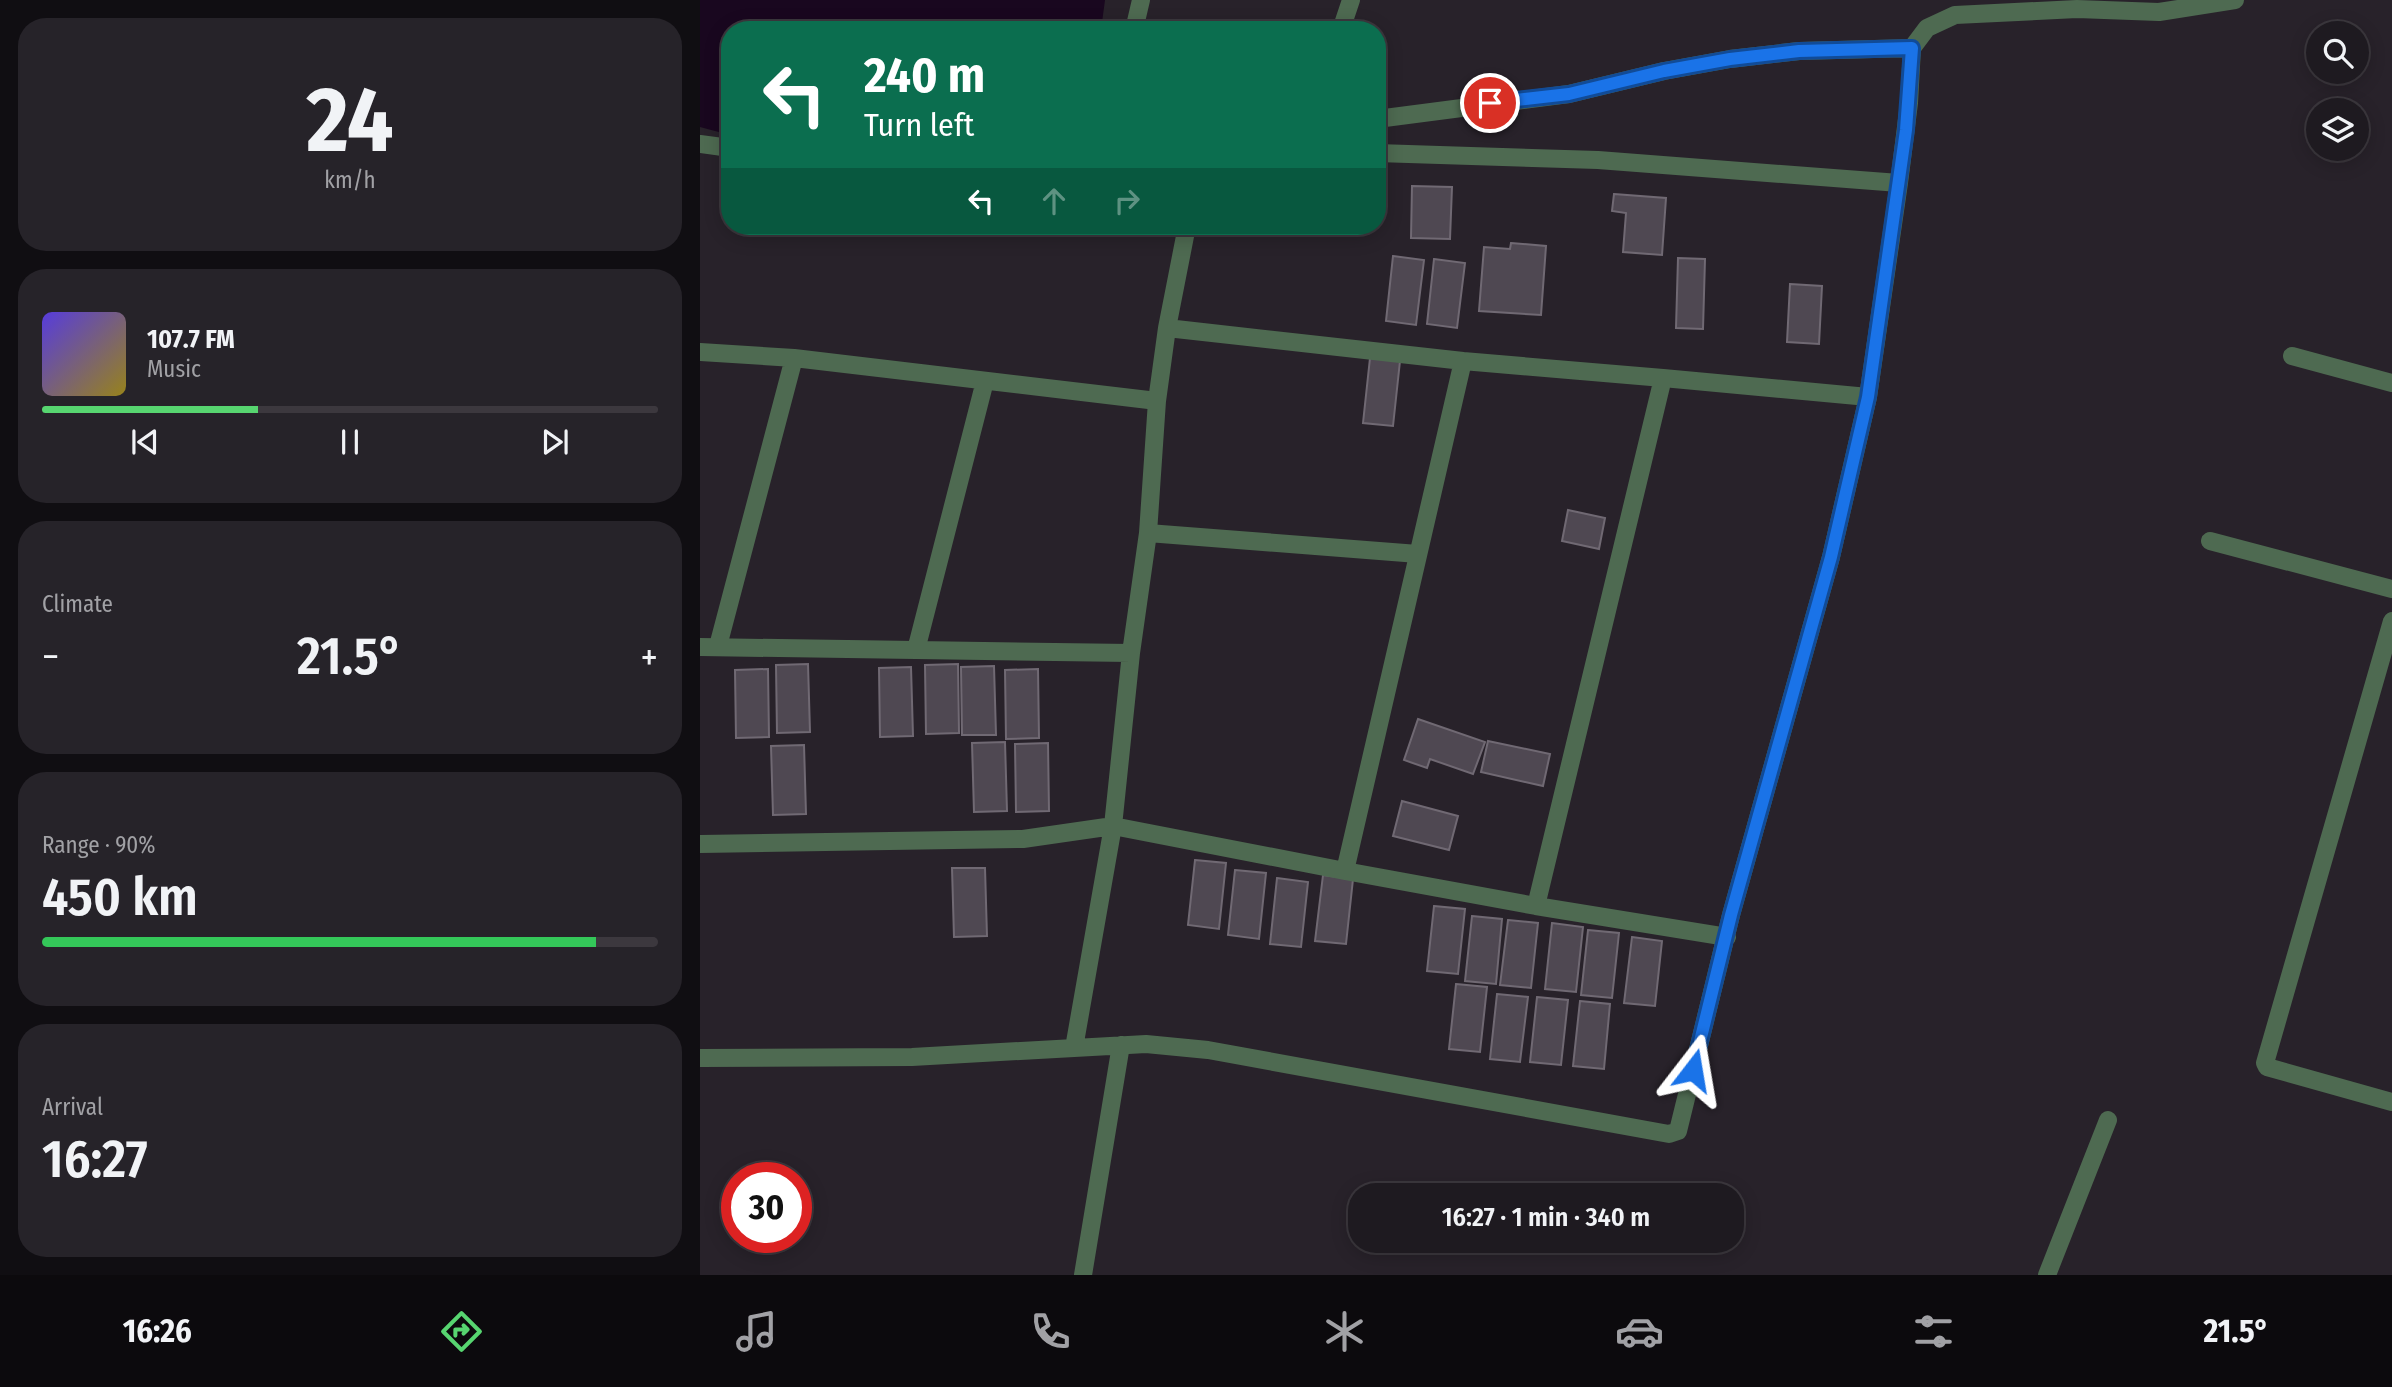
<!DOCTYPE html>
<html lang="en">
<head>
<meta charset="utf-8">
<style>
  :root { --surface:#1e1a20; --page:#262329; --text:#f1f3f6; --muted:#a1a1a5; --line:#3c383e; --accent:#57d570 }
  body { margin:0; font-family:"Fira Sans Condensed",sans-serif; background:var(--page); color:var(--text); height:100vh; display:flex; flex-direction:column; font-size:26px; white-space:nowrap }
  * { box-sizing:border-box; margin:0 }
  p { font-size:23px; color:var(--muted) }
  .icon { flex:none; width:38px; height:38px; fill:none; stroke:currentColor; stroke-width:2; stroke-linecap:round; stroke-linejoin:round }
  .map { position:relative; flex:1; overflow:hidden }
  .sheet { display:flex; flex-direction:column; gap:18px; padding:18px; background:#100e12; width:700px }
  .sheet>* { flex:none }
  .banner { position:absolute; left:21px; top:21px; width:665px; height:214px; border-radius:28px; box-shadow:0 4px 18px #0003,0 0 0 2px var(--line); background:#0b6e4f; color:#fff; overflow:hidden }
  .buttons { position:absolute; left:1606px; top:21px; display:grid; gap:14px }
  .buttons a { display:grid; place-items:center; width:63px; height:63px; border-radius:50%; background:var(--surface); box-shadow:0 4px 18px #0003,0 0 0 2px var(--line); font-size:35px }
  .speed { position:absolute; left:21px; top:1162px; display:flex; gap:14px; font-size:35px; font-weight:700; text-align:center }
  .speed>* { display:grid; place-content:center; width:91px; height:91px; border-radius:50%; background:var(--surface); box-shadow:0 4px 18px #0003,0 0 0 2px var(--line); line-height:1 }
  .speed .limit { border:10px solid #d22; background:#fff; color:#111 }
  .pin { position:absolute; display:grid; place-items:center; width:60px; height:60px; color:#fff; margin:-30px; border:4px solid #fff; border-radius:50%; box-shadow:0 2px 7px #0007 }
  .me { position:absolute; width:77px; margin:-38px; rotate:14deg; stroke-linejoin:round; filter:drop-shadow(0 0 5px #0008) }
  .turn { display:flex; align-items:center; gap:24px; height:147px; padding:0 28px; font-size:32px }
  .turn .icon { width:91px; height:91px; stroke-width:2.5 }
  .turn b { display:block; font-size:49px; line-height:60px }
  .lanes { display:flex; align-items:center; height:66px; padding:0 28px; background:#0003; justify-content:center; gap:35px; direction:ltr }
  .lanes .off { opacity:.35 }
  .big { font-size:52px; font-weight:600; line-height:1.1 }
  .sheet .card { flex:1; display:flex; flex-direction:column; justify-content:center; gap:10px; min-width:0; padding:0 24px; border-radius:28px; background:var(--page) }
  .sheet .dial { align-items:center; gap:0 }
  .dial b { font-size:91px; line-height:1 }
  .song { display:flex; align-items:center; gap:21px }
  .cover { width:84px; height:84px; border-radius:10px; background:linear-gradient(135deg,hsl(250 70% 55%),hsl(50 70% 35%)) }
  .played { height:7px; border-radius:4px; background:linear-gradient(90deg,var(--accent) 35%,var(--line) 35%) }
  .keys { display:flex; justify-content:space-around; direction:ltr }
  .heat { display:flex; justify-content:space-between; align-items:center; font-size:38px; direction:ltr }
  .charge { height:10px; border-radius:5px; background:linear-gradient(90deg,#34c759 90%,var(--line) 0) }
  .trip { position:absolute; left:648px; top:1183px; width:396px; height:70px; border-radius:28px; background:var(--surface); box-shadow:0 4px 18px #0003,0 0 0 2px var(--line); font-weight:600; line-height:70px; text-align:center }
  .tab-bar { display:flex; height:112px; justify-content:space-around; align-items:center; background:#0c0a0d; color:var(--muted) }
  .tab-bar .icon { width:49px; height:49px }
  .tab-bar .on { color:var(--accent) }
  .tab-bar b { font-size:32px; color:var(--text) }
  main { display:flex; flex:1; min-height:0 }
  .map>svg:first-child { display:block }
</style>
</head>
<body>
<main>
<section class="sheet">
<div class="card dial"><b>24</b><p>km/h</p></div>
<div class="card">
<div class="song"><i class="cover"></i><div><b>107.7 FM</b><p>Music</p></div></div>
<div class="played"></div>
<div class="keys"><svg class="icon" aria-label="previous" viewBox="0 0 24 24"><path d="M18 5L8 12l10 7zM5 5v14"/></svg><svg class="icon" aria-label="pause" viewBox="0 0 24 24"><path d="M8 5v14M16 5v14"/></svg><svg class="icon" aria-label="next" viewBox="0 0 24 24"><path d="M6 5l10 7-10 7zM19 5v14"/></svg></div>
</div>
<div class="card"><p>Climate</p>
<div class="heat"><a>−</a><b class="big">21.5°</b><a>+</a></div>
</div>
<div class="card"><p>Range · 90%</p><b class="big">450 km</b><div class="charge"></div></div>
<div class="card"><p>Arrival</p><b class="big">16:27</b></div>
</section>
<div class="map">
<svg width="1692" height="1275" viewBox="0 0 1692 1275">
  <rect width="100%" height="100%" fill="#28222a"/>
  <path fill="#19071f" d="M0,0H405L401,30H30V135L0,127Z"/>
  <path fill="#4f4852" stroke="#706973" stroke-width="2" d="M712,186L752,187L750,239L711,238Z
    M914,194L966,198L962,255L923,252L926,213L912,211Z
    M606,226H637L636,234L606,231Z
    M811,243L846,246L841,315L779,311L784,247L810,249Z
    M693,256L724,260L716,325L686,321Z
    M978,258L1005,259L1003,329L976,328Z
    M734,259L765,263L757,328L727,324Z
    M1090,284L1122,286L1119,344L1087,342Z
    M670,358L700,361L693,426L663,423Z
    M868,510L905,518L899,549L862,541Z
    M108,664L110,732L77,733L76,665Z
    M258,664L259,733L226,734L225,665Z
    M294,666L296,735H262L261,667Z
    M211,667L213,736L180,737L179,668Z
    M68,669L69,737L36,738L35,670Z
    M338,669L339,738L306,739L305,670Z
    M718,719L785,742L773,774L730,759L727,768L704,760Z
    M788,741L850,754L843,786L781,772Z
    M305,742L307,811L274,812L272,743Z
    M348,743L349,811L316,812L315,744Z
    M104,745L106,814L73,815L71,746Z
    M702,801L758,816L749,850L693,836Z
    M495,860L526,863L519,929L488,925Z
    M252,868H285L287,936L254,937Z
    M535,870L566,873L559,939L528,935Z
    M623,875L653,879L646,944L615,941Z
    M577,878L608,882L601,947L570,944Z
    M734,906L765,909L758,974L727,971Z
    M772,916L802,919L796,984L765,981Z
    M808,920L838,923L831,988L800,985Z
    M852,923L883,927L876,992L845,989Z
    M888,930L919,933L912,998L881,995Z
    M932,937L962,941L955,1006L924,1003Z
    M756,984L787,987L780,1052L749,1049Z
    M797,994L828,997L820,1062L790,1059Z
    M837,997L868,1000L861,1065L830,1062Z
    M880,1001L910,1004L904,1069L873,1066Z"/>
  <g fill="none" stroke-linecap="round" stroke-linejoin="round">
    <path stroke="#4e6a51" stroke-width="18" d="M434,30L441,0
      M641,30L651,0
      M677,119L869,94L964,71L1030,59L1099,51L1212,48
      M0,144L30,148
      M1199,183L1209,103L1212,48L1227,28L1255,15L1377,9L1459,12L1535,0
      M467,328L487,226
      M0,352L94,358
      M1592,356L1692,383
      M1510,541L1692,589
      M718,554L448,533L457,401L467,328L763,361
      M1692,621L1565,1063L1567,1067L1692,1102
      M18,646L94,358L457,401
      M0,647L431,653
      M216,650L285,381
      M0,844L323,839L413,826L431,653L448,533
      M836,906L645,871L763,361L963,378
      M1027,937L836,906L963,378L1168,397
      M374,1048L413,826L645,871
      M0,1058L212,1057L446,1044L508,1050L969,1134L978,1131L1031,915L1131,557L1168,397L1199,183L898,160L677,153
      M383,1275L421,1045
      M1347,1275L1408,1120"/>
  </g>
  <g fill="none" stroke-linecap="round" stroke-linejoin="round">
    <defs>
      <path id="route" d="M790,103L869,94L964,71L1030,59L1099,51L1212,48L1206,130L1168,397L1131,557L1031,915L993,1070"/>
    </defs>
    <use href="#route" stroke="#114b97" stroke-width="18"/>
    <use href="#route" stroke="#1a73e8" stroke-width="12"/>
  </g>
</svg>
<div class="buttons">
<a><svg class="icon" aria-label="search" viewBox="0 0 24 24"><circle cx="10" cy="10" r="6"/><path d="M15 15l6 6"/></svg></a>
<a><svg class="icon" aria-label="layers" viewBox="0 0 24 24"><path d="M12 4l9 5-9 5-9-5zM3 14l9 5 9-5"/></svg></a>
</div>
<div class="speed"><div class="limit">30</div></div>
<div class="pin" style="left:790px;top:103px;background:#d93025"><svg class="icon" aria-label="arrive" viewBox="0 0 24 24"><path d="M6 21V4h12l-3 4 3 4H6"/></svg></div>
<svg class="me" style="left:993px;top:1070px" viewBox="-20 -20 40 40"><path d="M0-17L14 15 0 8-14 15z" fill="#1a73e8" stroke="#fff" stroke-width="4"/></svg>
<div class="trip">16:27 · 1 min · 340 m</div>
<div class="banner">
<div class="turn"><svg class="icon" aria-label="left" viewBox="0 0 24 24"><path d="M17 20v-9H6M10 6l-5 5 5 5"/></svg><div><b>240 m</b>Turn left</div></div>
<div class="lanes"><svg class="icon" aria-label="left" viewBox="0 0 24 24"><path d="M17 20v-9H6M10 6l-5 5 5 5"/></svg><svg class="icon off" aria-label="ahead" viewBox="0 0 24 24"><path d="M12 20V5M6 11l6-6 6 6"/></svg><svg class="icon off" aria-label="right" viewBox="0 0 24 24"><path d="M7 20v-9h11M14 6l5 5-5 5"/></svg></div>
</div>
</div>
</main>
<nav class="tab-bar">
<b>16:26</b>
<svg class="icon on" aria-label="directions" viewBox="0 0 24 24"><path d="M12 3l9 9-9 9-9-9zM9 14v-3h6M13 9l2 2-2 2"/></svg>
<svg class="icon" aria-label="music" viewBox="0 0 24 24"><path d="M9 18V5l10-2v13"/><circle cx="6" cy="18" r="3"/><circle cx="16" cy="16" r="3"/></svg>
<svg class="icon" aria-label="phone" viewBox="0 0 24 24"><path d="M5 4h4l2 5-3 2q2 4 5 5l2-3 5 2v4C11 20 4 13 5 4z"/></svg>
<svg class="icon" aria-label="climate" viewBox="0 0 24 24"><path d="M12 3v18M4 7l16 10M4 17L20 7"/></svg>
<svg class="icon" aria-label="car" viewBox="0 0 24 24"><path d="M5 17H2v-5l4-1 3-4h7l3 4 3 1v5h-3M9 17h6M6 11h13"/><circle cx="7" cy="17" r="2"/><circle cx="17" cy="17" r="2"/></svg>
<svg class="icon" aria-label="filters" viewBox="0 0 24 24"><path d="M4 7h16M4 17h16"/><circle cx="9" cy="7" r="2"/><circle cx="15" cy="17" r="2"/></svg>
<b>21.5°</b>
</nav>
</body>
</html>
